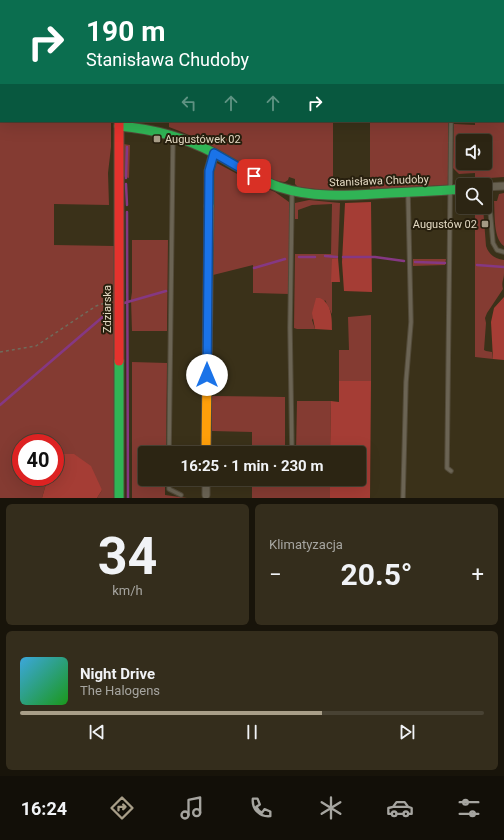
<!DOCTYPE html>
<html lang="pl">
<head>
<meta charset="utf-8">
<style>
  :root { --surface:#2c2513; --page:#342d1c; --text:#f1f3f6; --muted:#a6a5a0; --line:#484233; --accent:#a89e88 }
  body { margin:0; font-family:Roboto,sans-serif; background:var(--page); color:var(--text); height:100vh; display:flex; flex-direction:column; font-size:15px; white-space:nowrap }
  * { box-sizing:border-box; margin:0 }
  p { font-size:13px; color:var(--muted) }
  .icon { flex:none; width:22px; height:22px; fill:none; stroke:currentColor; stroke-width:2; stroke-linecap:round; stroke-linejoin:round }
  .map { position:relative; height:498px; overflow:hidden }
  .side { display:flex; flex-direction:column; gap:6px; padding:6px; background:#18140a; flex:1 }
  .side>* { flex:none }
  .top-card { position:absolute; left:0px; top:0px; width:504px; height:122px; box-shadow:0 4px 16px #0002,0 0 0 1px var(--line); background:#0b6e4f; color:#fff; overflow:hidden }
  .buttons { position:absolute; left:456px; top:134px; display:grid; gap:8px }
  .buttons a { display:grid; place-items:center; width:36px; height:36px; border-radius:4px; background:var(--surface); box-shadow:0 4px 16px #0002,0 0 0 1px var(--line); font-size:20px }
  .speed { position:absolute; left:12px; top:434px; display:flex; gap:8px; font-size:20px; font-weight:700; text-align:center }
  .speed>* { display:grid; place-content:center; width:52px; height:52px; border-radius:50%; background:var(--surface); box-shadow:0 4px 16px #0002,0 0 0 1px var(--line); line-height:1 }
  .speed .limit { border:6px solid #d22; background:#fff; color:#111 }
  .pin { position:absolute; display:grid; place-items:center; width:34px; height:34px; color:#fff; margin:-17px; border-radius:8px; box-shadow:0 2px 6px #0006 }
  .me { position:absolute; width:44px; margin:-22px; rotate:0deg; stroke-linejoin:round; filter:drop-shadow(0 0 3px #0008) }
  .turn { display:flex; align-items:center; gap:14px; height:84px; padding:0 20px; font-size:18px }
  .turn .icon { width:52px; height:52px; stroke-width:2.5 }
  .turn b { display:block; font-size:28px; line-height:34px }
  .lanes { display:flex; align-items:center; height:38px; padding:0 20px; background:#0003; justify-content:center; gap:20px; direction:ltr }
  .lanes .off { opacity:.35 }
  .big { font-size:30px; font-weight:700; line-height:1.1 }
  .side .card { flex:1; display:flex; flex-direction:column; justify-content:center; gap:6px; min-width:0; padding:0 14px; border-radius:6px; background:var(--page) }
  .side .dial { align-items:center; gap:0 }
  .dial b { font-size:52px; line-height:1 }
  .song { display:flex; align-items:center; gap:12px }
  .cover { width:48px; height:48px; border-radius:6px; background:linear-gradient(135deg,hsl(200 70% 55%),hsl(120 70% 35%)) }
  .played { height:4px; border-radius:2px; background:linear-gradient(90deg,var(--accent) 65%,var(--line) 65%) }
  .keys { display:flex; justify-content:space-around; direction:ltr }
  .heat { display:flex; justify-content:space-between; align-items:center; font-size:22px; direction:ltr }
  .side .tiles { flex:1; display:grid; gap:6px; grid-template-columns:1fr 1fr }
  .card:last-child { grid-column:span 2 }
  .trip { position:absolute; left:138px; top:446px; width:228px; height:40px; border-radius:4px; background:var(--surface); box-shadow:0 4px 16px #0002,0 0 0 1px var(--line); font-weight:700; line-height:40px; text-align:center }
  .dock { display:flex; height:64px; justify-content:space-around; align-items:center; background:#120f08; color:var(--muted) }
  .dock .icon { width:28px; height:28px }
  .dock .on { color:var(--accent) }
  .dock b { font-size:18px; color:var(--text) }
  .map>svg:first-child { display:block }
</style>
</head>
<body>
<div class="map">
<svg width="504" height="498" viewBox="0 0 504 498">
  <rect width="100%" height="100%" fill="#3a3119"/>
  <path fill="#843b32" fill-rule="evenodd" d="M0,0H112L1,1L0,63Z
    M128,0H449L128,1Z
    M477,0H504V177L475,179V173L459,174L453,168L454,124L475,125V121H503V1ZM463,141H485V163H463Z
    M0,98H1V121H111V147L108,173L109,205L54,204V245L114,246L115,498H97L102,490L61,454L55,460V443H21V477H48L42,498H0Z
    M169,121H333V191L298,187L295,184V179L289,177L288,180L285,182C264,181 226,154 207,143C195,137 182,132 169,127Z
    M370,121H448V185L370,189Z
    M123,144L130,145L129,178L122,176Z
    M215,162L254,183L275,192L289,202V294L253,293V265L213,275V168Z
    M504,193V246C493,239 495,214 494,201H497L499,194Z
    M309,200L340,203L338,258L332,260V314L325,300L312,320L315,329H297L294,328L295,254H331L332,204L312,205L298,210V219H295V203Z
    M475,207H483L486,246C489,255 495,259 504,260C504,264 504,269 504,273C504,280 501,282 503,289L487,313L485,318L486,323L484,350L486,351L492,352L493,359L475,357Z
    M132,240H168L167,331H132L131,299L132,292Z
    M413,259H446L445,265L413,266Z
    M371,315V381H339V350H349L348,317Z
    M132,362L167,363L166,453H145V479H165V495L187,498H132Z
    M212,396L285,397V453H252V432L212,431Z
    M297,401H331L330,453H296Z
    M252,479H330V498H252Z"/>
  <path fill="#a53d35" d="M371,202L372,292L344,291L342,262L345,203Z
    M338,258L340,282H331L332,259Z
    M504,297V360L493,359L491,322L494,308Z
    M316,298H320C332,304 332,318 332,330L315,329L312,313Z
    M339,381H371L370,498H330V479H359V453H330L331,401L339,402Z
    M61,454H74L91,466L102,490L97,498H42L48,477H55V460Z"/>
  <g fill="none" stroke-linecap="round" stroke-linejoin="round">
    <path stroke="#853883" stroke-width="2.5" d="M0,40H1
      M126,178L127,147
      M126,184L127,205
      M127,212L128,498
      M325,256L337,257
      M299,257H315
      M343,257H375L404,261
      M415,262L445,263
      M477,265L504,267
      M254,268L285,259
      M124,303L166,291
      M0,405L112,309"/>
    <defs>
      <path id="lane" d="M451,1V0
        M451,121L447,468L451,471
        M488,187L493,243L497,250L504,252
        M169,453L173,138
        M292,453L290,328L292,192
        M169,479V489L181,495
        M403,498L406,382L411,322L408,193"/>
      <path id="street" d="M120,1V0
        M0,91H1
        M485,187L504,186
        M206,495V479"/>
      <path id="fast" d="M119,126C153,129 184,137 214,153C236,165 256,179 279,187C315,199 353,195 390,193C415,192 439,191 463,189
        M209,206V171L214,153
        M119,361V498"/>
      <path id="slow" d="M206,453L209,206"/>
      <path id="jam" d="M119,121V361"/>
    </defs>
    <use href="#lane" stroke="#534b3a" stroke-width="5.5"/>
    <use href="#street" stroke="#534b3a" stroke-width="9"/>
    <use href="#fast" stroke="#534b3a" stroke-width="11"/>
    <use href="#slow" stroke="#534b3a" stroke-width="11"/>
    <use href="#jam" stroke="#534b3a" stroke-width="11"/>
    <path stroke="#706b5b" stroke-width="1.5" stroke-dasharray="3 3" stroke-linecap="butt" d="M0,352L36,346L96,306L105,303L111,304"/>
    <use href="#lane" stroke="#6b6454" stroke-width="3.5"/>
    <use href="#street" stroke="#6b6454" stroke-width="7"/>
    <use href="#fast" stroke="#30b455" stroke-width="9"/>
    <use href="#slow" stroke="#ff9f0a" stroke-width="9"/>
    <use href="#jam" stroke="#e5322d" stroke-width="9"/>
  </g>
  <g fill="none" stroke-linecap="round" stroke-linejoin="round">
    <defs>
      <path id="route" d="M207,375L209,171L214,153L254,176"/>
    </defs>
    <use href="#route" stroke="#114b97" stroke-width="10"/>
    <use href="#route" stroke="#1a73e8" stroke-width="7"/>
  </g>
  <g fill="#a89e88" stroke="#271f0e" stroke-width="1.5">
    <rect x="153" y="135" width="8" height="8" rx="2"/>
    <rect x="481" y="220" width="8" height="8" rx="2"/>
  </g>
  <g text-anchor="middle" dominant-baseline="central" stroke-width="4" stroke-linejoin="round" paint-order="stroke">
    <g font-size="11" fill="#e3d9c3" stroke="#271f0e" text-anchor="start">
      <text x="165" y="139">Augustówek 02</text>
      <text x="477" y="224" text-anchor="end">Augustów 02</text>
    </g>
    <g font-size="11" fill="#e3d9c3" stroke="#271f0e">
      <text transform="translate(379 181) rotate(-2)">Stanisława Chudoby</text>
      <text transform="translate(107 309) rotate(-90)">Zdziarska</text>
    </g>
  </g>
</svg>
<div class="buttons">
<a><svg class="icon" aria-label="sound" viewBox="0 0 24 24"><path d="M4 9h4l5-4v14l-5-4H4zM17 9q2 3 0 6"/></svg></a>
<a><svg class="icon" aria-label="search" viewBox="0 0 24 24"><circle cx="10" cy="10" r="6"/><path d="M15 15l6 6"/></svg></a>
</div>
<div class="speed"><div class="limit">40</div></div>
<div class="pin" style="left:254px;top:176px;background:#d93025"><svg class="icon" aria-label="arrive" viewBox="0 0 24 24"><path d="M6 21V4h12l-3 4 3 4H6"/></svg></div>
<svg class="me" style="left:207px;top:375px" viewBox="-20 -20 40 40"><circle r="19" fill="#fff"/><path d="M0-13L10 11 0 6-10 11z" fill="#1a73e8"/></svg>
<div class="trip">16:25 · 1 min · 230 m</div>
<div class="top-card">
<div class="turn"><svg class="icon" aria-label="right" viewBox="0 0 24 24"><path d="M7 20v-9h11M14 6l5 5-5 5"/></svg><div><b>190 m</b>Stanisława Chudoby</div></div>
<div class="lanes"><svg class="icon off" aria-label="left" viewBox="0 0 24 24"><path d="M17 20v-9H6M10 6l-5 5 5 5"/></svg><svg class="icon off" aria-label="ahead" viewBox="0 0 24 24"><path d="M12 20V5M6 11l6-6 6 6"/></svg><svg class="icon off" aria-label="ahead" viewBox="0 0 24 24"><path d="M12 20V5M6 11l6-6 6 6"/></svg><svg class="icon" aria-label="right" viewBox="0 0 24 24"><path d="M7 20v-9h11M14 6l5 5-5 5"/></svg></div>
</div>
</div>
<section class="side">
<div class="tiles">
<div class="card dial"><b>34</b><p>km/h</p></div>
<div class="card"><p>Klimatyzacja</p>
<div class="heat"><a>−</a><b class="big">20.5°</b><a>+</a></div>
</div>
<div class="card">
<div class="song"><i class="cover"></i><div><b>Night Drive</b><p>The Halogens</p></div></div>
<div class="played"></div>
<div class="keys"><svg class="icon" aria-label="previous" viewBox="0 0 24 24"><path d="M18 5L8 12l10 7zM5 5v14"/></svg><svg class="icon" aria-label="pause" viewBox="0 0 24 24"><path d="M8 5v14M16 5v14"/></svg><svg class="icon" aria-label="next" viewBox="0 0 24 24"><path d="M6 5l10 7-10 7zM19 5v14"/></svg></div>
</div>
</div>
</section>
<nav class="dock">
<b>16:24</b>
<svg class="icon on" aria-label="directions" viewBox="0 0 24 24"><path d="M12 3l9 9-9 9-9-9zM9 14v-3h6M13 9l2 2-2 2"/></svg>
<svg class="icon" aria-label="music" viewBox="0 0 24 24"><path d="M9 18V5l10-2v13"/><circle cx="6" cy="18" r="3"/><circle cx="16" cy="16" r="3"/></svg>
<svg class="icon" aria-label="phone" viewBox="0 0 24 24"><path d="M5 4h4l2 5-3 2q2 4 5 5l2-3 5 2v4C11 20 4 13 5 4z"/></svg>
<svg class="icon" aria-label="climate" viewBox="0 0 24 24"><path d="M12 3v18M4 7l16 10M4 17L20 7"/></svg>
<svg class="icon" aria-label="car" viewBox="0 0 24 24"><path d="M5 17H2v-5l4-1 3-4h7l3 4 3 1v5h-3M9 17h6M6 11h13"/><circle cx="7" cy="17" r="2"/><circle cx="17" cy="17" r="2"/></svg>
<svg class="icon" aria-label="filters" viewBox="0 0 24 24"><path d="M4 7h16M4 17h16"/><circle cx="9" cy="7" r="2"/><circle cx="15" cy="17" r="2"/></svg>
</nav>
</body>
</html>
